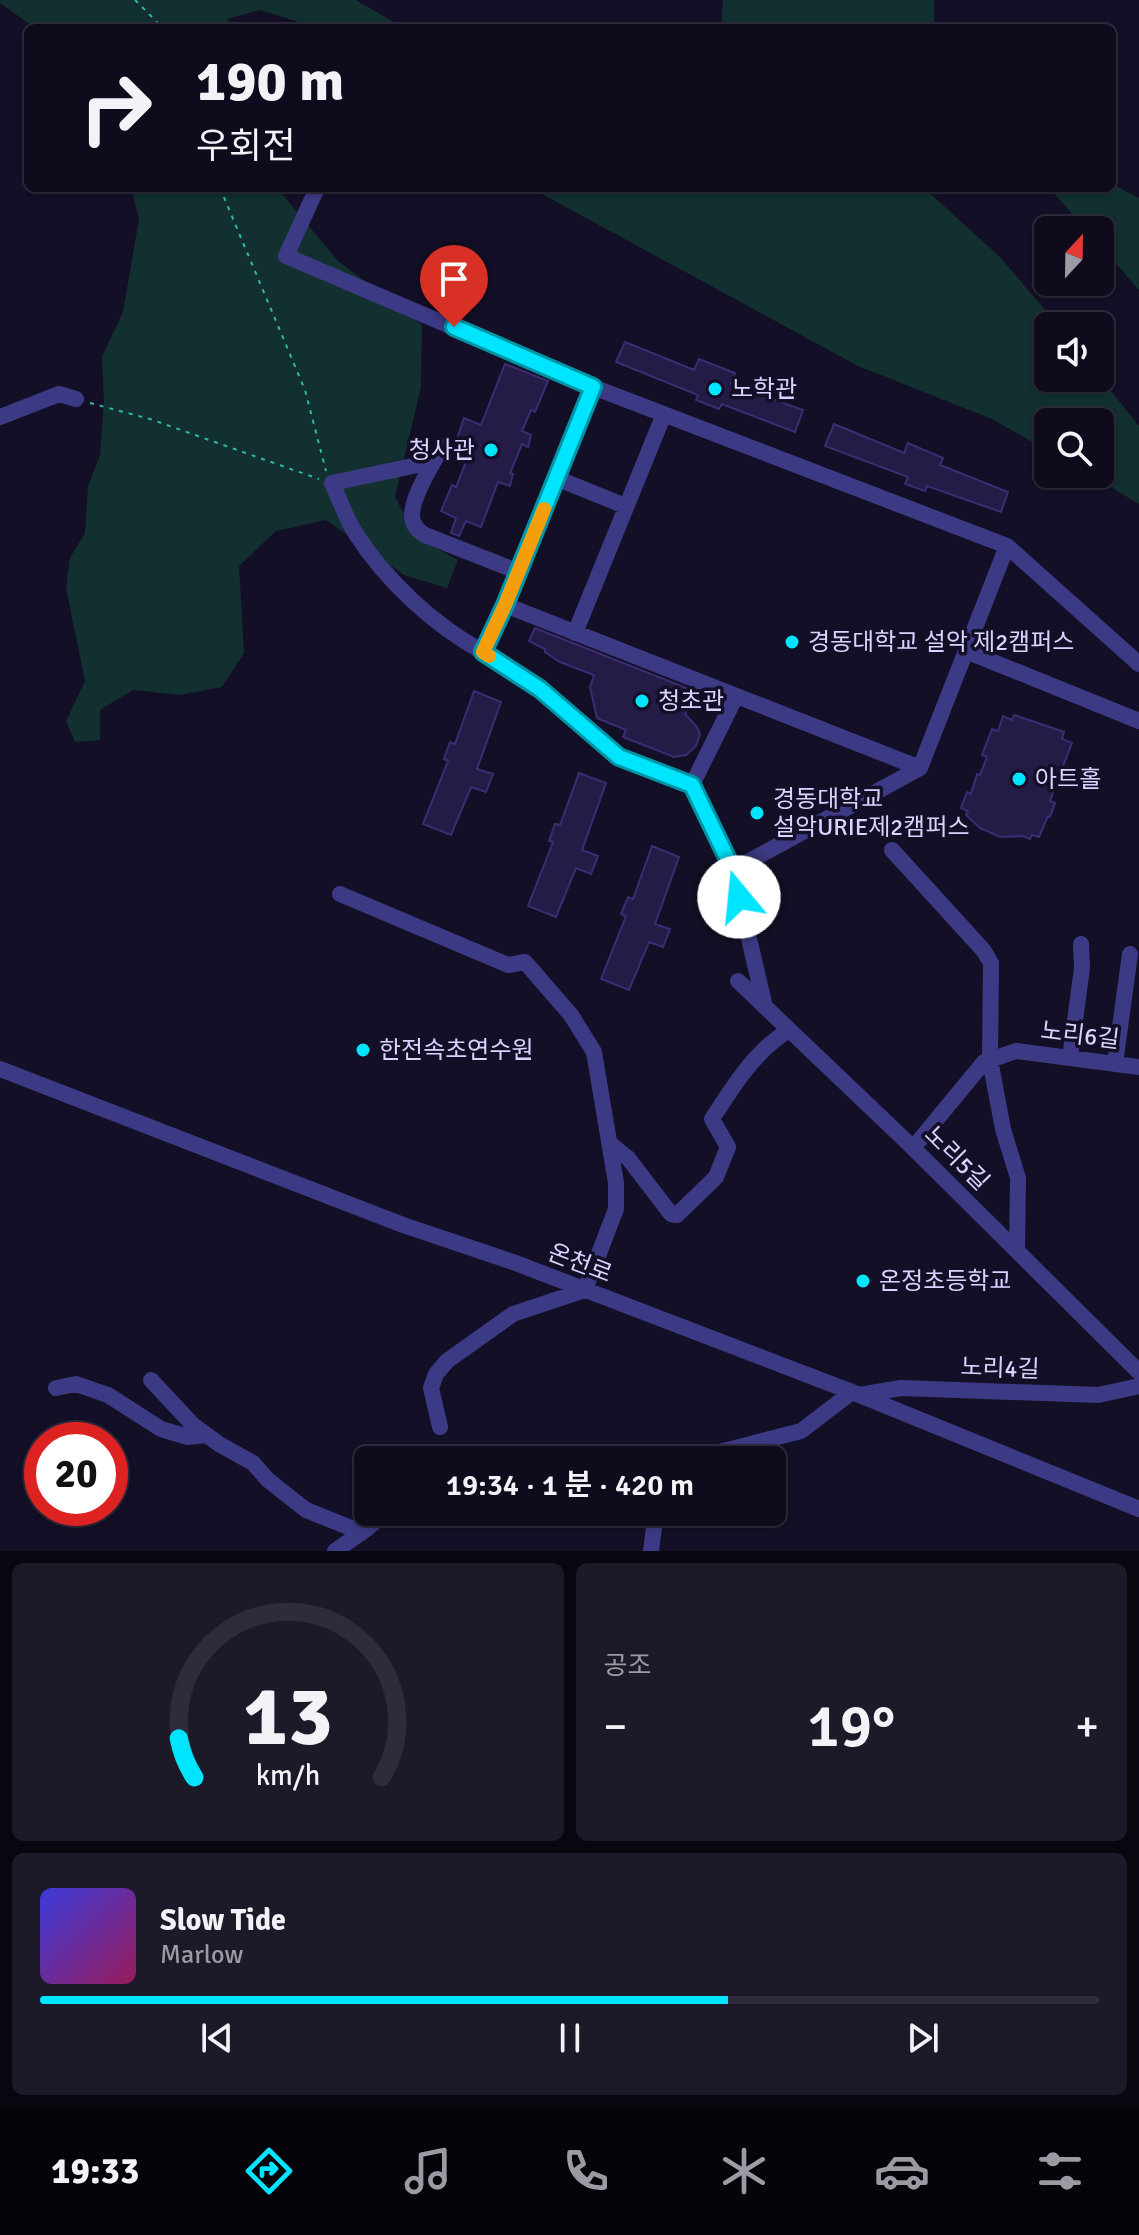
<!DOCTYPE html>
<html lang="ko">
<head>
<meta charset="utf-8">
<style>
  :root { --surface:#0e0b1c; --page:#1c1929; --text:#f1f3f6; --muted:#9b9ba3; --line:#2e2b3b; --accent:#00e5ff }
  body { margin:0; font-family:Signika,"Noto Sans KR",sans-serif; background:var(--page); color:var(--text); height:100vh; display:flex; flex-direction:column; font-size:30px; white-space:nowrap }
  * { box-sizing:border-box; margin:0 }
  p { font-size:26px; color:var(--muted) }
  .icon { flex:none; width:44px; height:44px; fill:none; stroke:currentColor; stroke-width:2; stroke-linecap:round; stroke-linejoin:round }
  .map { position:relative; height:1551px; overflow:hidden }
  .sheet { display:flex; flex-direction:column; gap:12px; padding:12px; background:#08060f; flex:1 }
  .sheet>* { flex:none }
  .guide { position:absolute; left:24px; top:24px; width:1092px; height:168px; border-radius:12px; box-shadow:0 2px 6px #0004,0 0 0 2px var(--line); background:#0e0b1c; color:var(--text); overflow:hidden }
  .needle { width:52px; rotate:22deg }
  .tools { position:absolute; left:1034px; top:216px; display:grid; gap:16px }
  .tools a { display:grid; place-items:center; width:80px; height:80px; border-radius:12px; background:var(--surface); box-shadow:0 2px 6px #0004,0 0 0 2px var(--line); font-size:40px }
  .speed { position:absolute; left:24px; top:1422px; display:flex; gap:16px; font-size:40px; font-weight:700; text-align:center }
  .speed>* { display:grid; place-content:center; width:104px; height:104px; border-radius:50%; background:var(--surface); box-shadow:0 2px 6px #0004,0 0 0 2px var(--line); line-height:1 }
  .speed .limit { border:12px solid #d22; background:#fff; color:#111 }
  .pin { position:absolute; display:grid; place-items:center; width:68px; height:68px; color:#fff; margin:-82px -34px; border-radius:50% 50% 50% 0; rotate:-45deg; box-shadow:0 0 8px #0007 }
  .pin .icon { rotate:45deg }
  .me { position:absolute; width:88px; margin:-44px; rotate:343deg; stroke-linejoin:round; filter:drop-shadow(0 0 6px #0008) }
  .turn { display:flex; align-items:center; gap:28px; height:168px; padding:0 40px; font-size:36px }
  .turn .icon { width:104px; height:104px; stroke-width:2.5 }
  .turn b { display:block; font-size:56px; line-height:68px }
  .big { font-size:60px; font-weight:600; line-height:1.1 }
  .sheet .tile { flex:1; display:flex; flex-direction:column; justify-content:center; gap:12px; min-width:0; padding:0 28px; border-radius:12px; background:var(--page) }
  .sheet .dial { align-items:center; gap:0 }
  .dial svg { height:208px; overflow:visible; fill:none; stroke:var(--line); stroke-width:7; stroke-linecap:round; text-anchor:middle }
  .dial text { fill:var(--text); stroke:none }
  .song { display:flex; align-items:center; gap:24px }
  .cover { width:96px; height:96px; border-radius:12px; background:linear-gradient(135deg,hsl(240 70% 55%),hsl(330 70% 35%)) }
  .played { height:8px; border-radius:4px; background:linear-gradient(90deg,var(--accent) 65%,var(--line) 65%) }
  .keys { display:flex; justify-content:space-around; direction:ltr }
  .heat { display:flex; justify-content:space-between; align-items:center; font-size:44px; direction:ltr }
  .sheet .tiles { flex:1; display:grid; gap:12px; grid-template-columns:1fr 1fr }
  .tile:last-child { grid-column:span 2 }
  .trip { position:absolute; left:354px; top:1446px; width:432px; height:80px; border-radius:12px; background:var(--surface); box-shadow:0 2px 6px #0004,0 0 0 2px var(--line); font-weight:600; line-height:80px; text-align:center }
  .tab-bar { display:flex; height:128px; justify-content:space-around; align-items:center; background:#06040b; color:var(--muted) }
  .tab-bar .icon { width:56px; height:56px }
  .tab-bar .on { color:var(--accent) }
  .tab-bar b { font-size:36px; color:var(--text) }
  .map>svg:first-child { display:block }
</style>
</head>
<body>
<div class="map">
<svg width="1139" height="1551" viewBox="0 0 1139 1551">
  <rect width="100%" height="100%" fill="#130f26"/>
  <path fill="#12302f" d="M0,0H356L404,28H318L260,10L227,19L232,28H35L0,3Z
    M723,0H934V21L940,28H721Z
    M1112,184L1139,198V290L1100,245V230H1087L1049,188H1112Z
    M131,188H277L338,261L422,325L421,387L395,497L417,538L458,560L447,588L404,575L326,520L276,531L239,566L244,653L222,687L179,695L133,690L100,710V740L75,742L66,721L85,681L66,588L70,558L85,533L88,487L100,455L104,403L102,357L123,312L139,219Z
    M531,188H924L1000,257L1059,326H1048V378L1100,377L1139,426V504L1089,474H1100V422H1048V451L992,419L858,366Z"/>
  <path fill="#241b47" stroke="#3b2d73" stroke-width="2" d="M625,342L694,370L699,359L735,373L731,384L803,410L795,432L722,404L719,409L696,400L698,395L616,362Z
    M505,364L548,381L535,412L531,410L522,431L531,435L528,447L522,444L510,473L513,474L510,486L498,482L481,527L466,521L459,536L451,533L456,518L441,511L452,485L456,487L469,454L455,447V445L464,418L481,425Z
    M834,424L904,453L908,443L943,458L940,465L1008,492L1001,512L927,486L925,491L905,484L908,477L825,446Z
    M535,628L694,691L685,714L697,727L700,734L696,746L686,755L674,757L623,737L626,730L597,718L590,687L594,675L560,662L545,652V649L529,641Z
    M474,691L501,702L477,769L493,774L486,792L471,787L451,835L423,824L448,761L444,759L450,742L455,744Z
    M1014,715L1064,732L1062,739L1072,743L1063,766L1066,767L1061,784L1057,782L1050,801L1055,803L1050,817L1048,816L1039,837L1032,835L1030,839L1023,836L1000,837L980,828L966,815L968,811L961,808L967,792L971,794L977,774L980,775L987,757L982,755L992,729L998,731L1003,716L1012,720Z
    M579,773L606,783L582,850L598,856L591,874L576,868L556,917L528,906L553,842L549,841L555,824L560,825Z
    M652,846L679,857L655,924L670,929L663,947L649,942L629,990L601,979L626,916L621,914L628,897L633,899Z"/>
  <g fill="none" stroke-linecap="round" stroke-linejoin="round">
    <path stroke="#2fb8b0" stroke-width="2" stroke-dasharray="4 6" stroke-linecap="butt" d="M135,0L163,28
      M220,188L305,390L326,471
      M90,403L150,419L319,479"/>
    <path stroke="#3d3a85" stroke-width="16" d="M317,188L286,256L593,387L1007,546L920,768L505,605L593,387
      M0,417L59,394L76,399
      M444,446C433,461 412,497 412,515C412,525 418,531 425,535L519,572
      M432,462L332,483C340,500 346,519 356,534C387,582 434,625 483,652
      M556,478L625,506
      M1007,546L1139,664
      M505,605L483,652L540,689L619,757L692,785
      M575,633L664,414
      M966,651L1139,721
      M736,696L692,785L733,870L765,1007
      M892,850L984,951L991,963L990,1060L1003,1129L1018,1178L1017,1251
      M733,870L920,768
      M340,894L508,965L525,962L571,1015L594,1052L616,1183V1209L585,1290L513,1314L447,1361L436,1374L431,1388L440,1427
      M738,981L906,1141L1139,1372
      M1070,1058L1082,968L1081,944
      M1115,1064L1130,954
      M0,1069L403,1225L513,1262L852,1392L1139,1509
      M609,1143L628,1158L671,1214L677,1215L716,1177L728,1147L712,1119C733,1086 756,1050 789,1030
      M913,1148L984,1062L1016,1051L1139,1067
      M151,1380L193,1425L219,1444L253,1463L268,1480L306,1510L361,1532
      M56,1388L76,1384L108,1395L161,1429L188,1437L206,1435
      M859,1395L901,1388L1098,1395L1139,1386
      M689,1460L801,1431L852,1392
      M335,1551L368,1528L385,1512
      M651,1551L656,1512"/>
  </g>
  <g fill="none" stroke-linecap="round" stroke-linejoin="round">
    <defs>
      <path id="route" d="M454,327L593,387L505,605L483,652L540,689L619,757L692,785L733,870L739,897"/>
    </defs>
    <use href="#route" stroke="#0095a6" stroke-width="20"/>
    <use href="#route" stroke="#00e5ff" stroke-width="14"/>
    <path stroke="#f59e0b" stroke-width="14" d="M489,656L483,652L505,605L544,509"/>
  </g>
  <g fill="#00e5ff" stroke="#130f26" stroke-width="3">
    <circle cx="715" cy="389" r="8"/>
    <circle cx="491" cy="450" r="8"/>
    <circle cx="792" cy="642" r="8"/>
    <circle cx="642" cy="701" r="8"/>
    <circle cx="1019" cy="779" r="8"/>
    <circle cx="757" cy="813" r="8"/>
    <circle cx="363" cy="1050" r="8"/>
    <circle cx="863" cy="1281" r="8"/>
  </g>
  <g text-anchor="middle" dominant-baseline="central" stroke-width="7" stroke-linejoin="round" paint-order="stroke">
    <g font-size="24" fill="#d9d4ff" stroke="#130f26" text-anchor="start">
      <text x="731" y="389">노학관</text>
      <text x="475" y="450" text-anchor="end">청사관</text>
      <text x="808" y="642">경동대학교 설악 제2캠퍼스</text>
      <text x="658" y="701">청초관</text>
      <text x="1035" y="779">아트홀</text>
      <text x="773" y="799">경동대학교<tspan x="773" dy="28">설악URIE제2캠퍼스</tspan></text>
      <text x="379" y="1050">한전속초연수원</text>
      <text x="879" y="1281">온정초등학교</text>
    </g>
    <g font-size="24" fill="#d9d4ff" stroke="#130f26">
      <text transform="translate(1080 1035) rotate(7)">노리6길</text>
      <text transform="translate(957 1158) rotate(45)">노리5길</text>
      <text transform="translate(580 1263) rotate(21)">온천로</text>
      <text transform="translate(1000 1368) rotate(2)">노리4길</text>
    </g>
  </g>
</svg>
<div class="tools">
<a><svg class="needle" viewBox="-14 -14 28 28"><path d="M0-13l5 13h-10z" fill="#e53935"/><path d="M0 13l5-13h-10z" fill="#9b9ba3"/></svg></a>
<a><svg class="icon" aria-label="sound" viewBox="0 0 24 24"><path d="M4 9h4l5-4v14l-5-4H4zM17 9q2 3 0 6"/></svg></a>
<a><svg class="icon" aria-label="search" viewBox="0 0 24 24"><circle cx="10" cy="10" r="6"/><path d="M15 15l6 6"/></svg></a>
</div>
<div class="speed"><div class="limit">20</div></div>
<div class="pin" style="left:454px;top:327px;background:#d93025"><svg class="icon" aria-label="arrive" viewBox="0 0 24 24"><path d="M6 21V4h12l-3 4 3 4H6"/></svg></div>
<svg class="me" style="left:739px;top:897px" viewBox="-20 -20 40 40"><circle r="19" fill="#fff"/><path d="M0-13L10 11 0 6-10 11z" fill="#00e5ff"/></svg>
<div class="trip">19:34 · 1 분 · 420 m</div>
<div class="guide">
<div class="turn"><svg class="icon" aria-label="right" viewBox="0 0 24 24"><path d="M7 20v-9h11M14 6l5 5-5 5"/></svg><div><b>190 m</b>우회전</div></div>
</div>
</div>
<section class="sheet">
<div class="tiles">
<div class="tile dial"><svg viewBox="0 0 100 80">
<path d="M14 69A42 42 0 1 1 86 69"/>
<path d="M14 69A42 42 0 0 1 8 54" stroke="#00e5ff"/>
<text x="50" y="56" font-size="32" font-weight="700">13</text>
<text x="50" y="72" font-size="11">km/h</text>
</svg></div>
<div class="tile"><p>공조</p>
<div class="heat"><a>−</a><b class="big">19°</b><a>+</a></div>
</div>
<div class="tile">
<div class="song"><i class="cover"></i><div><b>Slow Tide</b><p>Marlow</p></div></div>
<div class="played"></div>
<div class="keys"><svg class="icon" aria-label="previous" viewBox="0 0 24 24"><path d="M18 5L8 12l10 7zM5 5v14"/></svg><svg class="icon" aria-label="pause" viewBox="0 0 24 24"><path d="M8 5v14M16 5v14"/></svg><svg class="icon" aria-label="next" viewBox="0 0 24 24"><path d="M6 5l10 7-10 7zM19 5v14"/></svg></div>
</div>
</div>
</section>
<nav class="tab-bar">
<b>19:33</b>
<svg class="icon on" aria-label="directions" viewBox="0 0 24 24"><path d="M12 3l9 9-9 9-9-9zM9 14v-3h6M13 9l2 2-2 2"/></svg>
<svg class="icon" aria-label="music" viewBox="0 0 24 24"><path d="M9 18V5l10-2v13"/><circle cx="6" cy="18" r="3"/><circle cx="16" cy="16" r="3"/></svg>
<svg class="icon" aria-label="phone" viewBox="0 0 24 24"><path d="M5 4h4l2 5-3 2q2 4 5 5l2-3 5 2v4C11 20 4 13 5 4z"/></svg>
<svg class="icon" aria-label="climate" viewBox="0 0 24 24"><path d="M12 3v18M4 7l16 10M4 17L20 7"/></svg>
<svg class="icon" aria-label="car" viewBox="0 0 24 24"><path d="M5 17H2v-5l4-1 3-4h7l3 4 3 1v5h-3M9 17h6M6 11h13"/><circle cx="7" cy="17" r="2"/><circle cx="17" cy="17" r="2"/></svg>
<svg class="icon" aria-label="filters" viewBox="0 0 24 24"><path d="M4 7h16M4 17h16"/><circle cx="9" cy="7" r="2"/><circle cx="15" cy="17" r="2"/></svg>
</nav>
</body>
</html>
